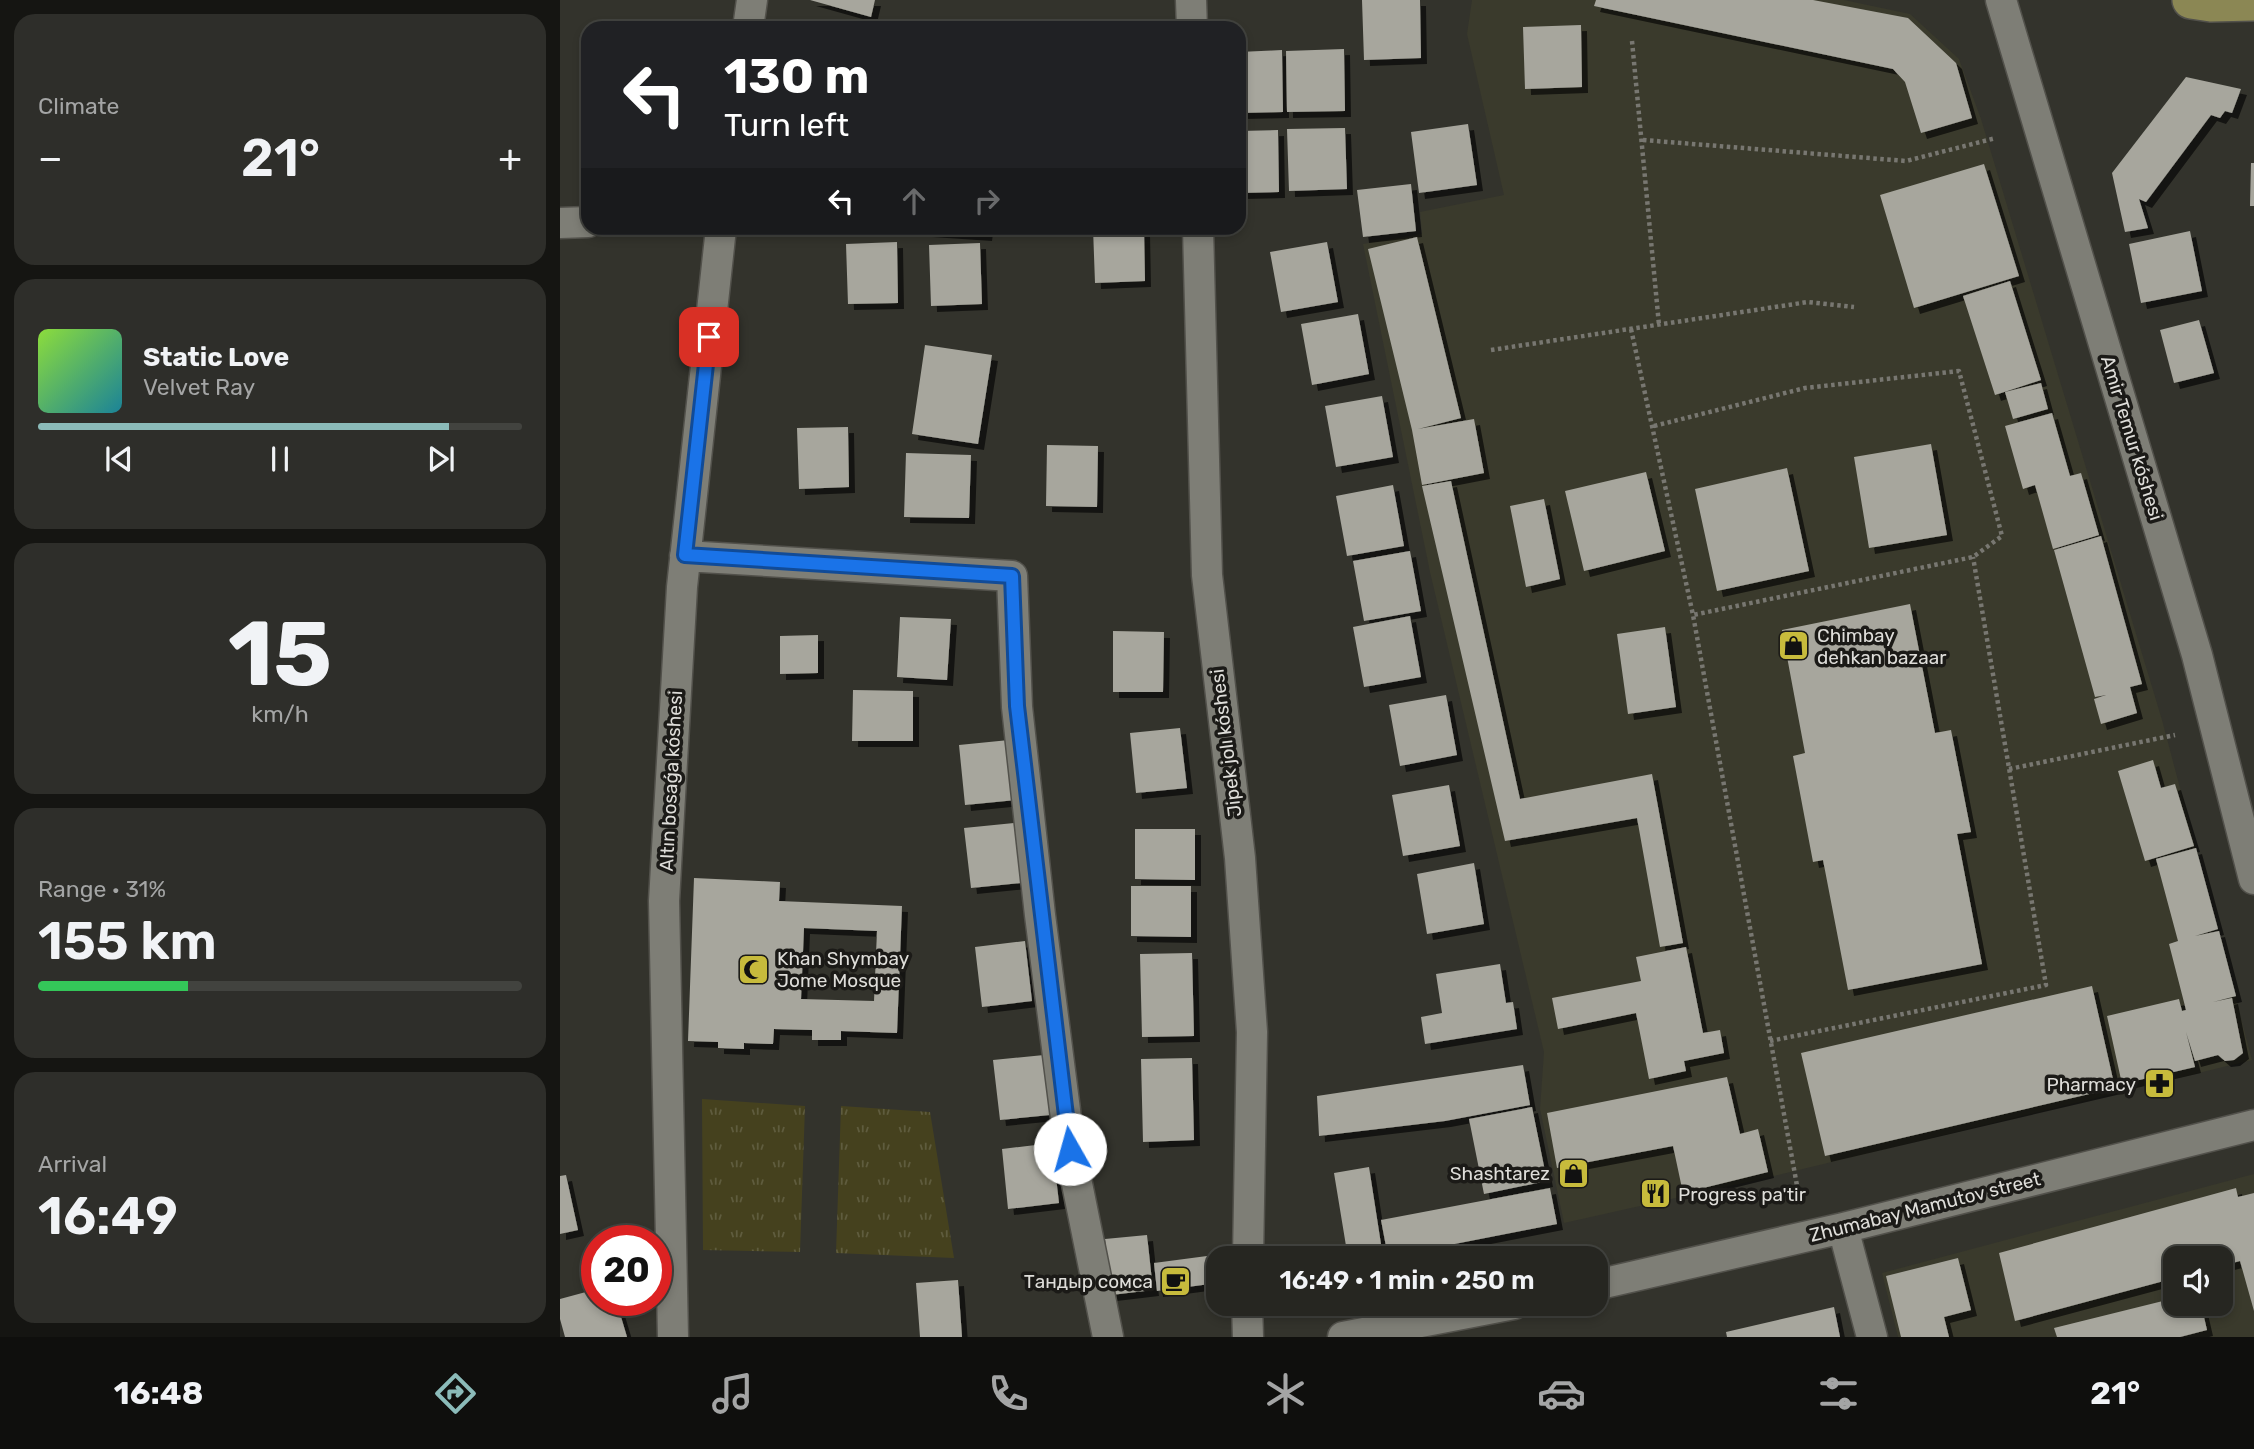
<!DOCTYPE html>
<html lang="en">
<head>
<meta charset="utf-8">
<style>
  :root { --surface:#262621; --page:#2e2e2a; --text:#f1f3f6; --muted:#a4a5a5; --line:#42433f; --accent:#8bbbb9 }
  body { margin:0; font-family:Rubik,sans-serif; background:var(--page); color:var(--text); height:100vh; display:flex; flex-direction:column; font-size:26px; white-space:nowrap }
  * { box-sizing:border-box; margin:0 }
  p { font-size:23px; color:var(--muted) }
  .icon { flex:none; width:38px; height:38px; fill:none; stroke:currentColor; stroke-width:2; stroke-linecap:round; stroke-linejoin:round }
  .map { position:relative; flex:1; overflow:hidden }
  .side { display:flex; flex-direction:column; gap:14px; padding:14px; background:#151512; width:560px }
  .side>* { flex:none }
  .banner { position:absolute; left:21px; top:21px; width:665px; height:214px; border-radius:21px; box-shadow:0 4px 10px #0003,0 0 0 2px var(--line); background:#202124; color:#fff; overflow:hidden }
  .tools { position:absolute; left:1603px; top:1246px; display:grid; gap:14px }
  .tools a { display:grid; place-items:center; width:70px; height:70px; border-radius:14px; background:var(--surface); box-shadow:0 4px 10px #0003,0 0 0 2px var(--line); font-size:35px }
  .speed { position:absolute; left:21px; top:1225px; display:flex; gap:14px; font-size:35px; font-weight:700; text-align:center }
  .speed>* { display:grid; place-content:center; width:91px; height:91px; border-radius:50%; background:var(--surface); box-shadow:0 4px 10px #0003,0 0 0 2px var(--line); line-height:1 }
  .speed .limit { border:10px solid #d22; background:#fff; color:#111 }
  .pin { position:absolute; display:grid; place-items:center; width:60px; height:60px; color:#fff; margin:-30px; border-radius:14px; box-shadow:0 4px 10px #0006 }
  .me { position:absolute; width:77px; margin:-38px; rotate:353deg; stroke-linejoin:round; filter:drop-shadow(0 0 5px #0008) }
  .turn { display:flex; align-items:center; gap:24px; height:147px; padding:0 28px; font-size:32px }
  .turn .icon { width:91px; height:91px; stroke-width:2.5 }
  .turn b { display:block; font-size:49px; line-height:60px }
  .lanes { display:flex; align-items:center; height:66px; padding:0 28px; background:#0003; justify-content:center; gap:35px; direction:ltr }
  .lanes .off { opacity:.35 }
  .big { font-size:52px; font-weight:600; line-height:1.1 }
  .side .card { flex:1; display:flex; flex-direction:column; justify-content:center; gap:10px; min-width:0; padding:0 24px; border-radius:21px; background:var(--page) }
  .side .dial { align-items:center; gap:0 }
  .dial b { font-size:91px; line-height:1 }
  .song { display:flex; align-items:center; gap:21px }
  .cover { width:84px; height:84px; border-radius:10px; background:linear-gradient(135deg,hsl(90 70% 55%),hsl(190 70% 35%)) }
  .played { height:7px; border-radius:4px; background:linear-gradient(90deg,var(--accent) 85%,var(--line) 85%) }
  .keys { display:flex; justify-content:space-around; direction:ltr }
  .heat { display:flex; justify-content:space-between; align-items:center; font-size:38px; direction:ltr }
  .charge { height:10px; border-radius:5px; background:linear-gradient(90deg,#34c759 31%,var(--line) 0) }
  .trip { position:absolute; left:646px; top:1246px; width:402px; height:70px; border-radius:21px; background:var(--surface); box-shadow:0 4px 10px #0003,0 0 0 2px var(--line); font-weight:600; line-height:70px; text-align:center }
  .tabs { display:flex; height:112px; justify-content:space-around; align-items:center; background:#0f0f0d; color:var(--muted) }
  .tabs .icon { width:49px; height:49px }
  .tabs .current { color:var(--accent) }
  .tabs b { font-size:32px; color:var(--text) }
  main { display:flex; flex:1; min-height:0 }
  .map>svg:first-child { display:block }
</style>
</head>
<body>
<main>
<section class="side">
<div class="card"><p>Climate</p>
<div class="heat"><a>−</a><b class="big">21°</b><a>+</a></div>
</div>
<div class="card">
<div class="song"><i class="cover"></i><div><b>Static Love</b><p>Velvet Ray</p></div></div>
<div class="played"></div>
<div class="keys"><svg class="icon" aria-label="previous" viewBox="0 0 24 24"><path d="M18 5L8 12l10 7zM5 5v14"/></svg><svg class="icon" aria-label="pause" viewBox="0 0 24 24"><path d="M8 5v14M16 5v14"/></svg><svg class="icon" aria-label="next" viewBox="0 0 24 24"><path d="M6 5l10 7-10 7zM19 5v14"/></svg></div>
</div>
<div class="card dial"><b>15</b><p>km/h</p></div>
<div class="card"><p>Range · 31%</p><b class="big">155 km</b><div class="charge"></div></div>
<div class="card"><p>Arrival</p><b class="big">16:49</b></div>
</section>
<div class="map">
<svg width="1694" height="1337" viewBox="0 0 1694 1337">
  <defs>
    <pattern id="grass-tufts" width="24" height="20" patternUnits="userSpaceOnUse" patternTransform="scale(1.75)"><rect width="24" height="20" fill="#45411e"/><path d="M3 7l-1-3M5 7V3M7 7l1-3M15 17l-1-3M17 17v-4M19 17l1-3" fill="none" stroke="#5f5c3e"/></pattern>
    <filter id="shadow"><feDropShadow dx="6" dy="6" stdDeviation="0" flood-color="#0009"/></filter>
  </defs>
  <rect width="100%" height="100%" fill="#33332c"/>
  <path fill="#3a3a2c" fill-rule="evenodd" d="M912,0H1284L1350,14L1399,59L1421,119L1602,720L1692,1060L1214,1176L1004,1223L980,1109L984,1052L870,572L803,244L862,234L860,212L944,195L907,34Z
    M1694,1174V1337H1338L1322,1273ZM1615,1258H1661V1304H1615Z"/>
  <path fill="url(#grass-tufts)" d="M142,1099L245,1106L240,1252L143,1250Z
    M281,1106L370,1112L394,1258L276,1253Z"/>
  <path fill="#a7a69d" fill-rule="evenodd" filter="url(#shadow)" d="M250,0H315L311,17Z
    M802,0H860L861,58L804,60Z
    M1036,0H1253L1348,18L1396,63L1412,118L1361,133L1345,82L1333,69L1034,6Z
    M1021,25L1022,87L965,89L963,27Z
    M784,49L785,111L727,112L726,51Z
    M722,50L723,112L679,113V52Z
    M1626,77L1681,89L1672,113L1665,111L1660,118L1651,115L1586,202L1579,199L1588,228L1565,232L1552,173Z
    M27,82H28V99L24,98Z
    M908,124L917,185L859,193L851,132Z
    M785,128L787,189L729,191L727,129Z
    M718,130L719,192L679,193V131Z
    M1691,163H1694V206H1690Z
    M1424,164L1459,276L1354,308L1320,195Z
    M851,184L856,231L803,237L797,190Z
    M366,228H427L426,235L366,231Z
    M533,228H584L585,281L535,283Z
    M1630,231L1642,291L1581,303L1569,244Z
    M857,237L901,418L858,429L914,419L924,473L862,485L852,430L808,249Z
    M337,242L338,303L288,304L286,244Z
    M767,242L778,302L721,312L710,252Z
    M420,243L422,304L371,306L369,245Z
    M1450,281L1481,380L1435,395L1403,296Z
    M798,314L809,374L752,385L741,324Z
    M1639,320L1654,373L1614,383L1600,330Z
    M365,345L432,355L418,444L352,434Z
    M1481,383L1488,409L1453,419L1445,392Z
    M822,396L833,457L776,467L765,406Z
    M1492,413L1510,476L1521,473L1539,535L1493,549L1475,485L1463,489L1445,426Z
    M288,427L289,487L239,489L237,428Z
    M1371,444L1387,535L1309,548L1294,457Z
    M487,445L538,446L537,507L486,506Z
    M346,453L411,455L409,518L344,517Z
    M1227,468L1249,571L1157,591L1135,489Z
    M1086,472L1105,551L1024,571L1005,491Z
    M891,481L960,799L1092,774L1123,943L1100,947L1077,818L945,841L862,486Z
    M833,485L844,546L787,556L776,496Z
    M984,499L1000,579L966,587L950,506Z
    M1541,536L1582,684L1570,687L1577,713L1541,724L1534,699L1546,695L1535,697L1494,550Z
    M850,551L861,611L804,621L793,561Z
    M1350,604L1375,733L1391,730L1411,832L1397,834L1422,964L1288,990L1263,860L1253,862L1233,756L1245,753L1222,630Z
    M850,616L861,677L804,687L793,627Z
    M340,617L391,619L387,680L337,677Z
    M1105,627L1116,707L1068,714L1057,634Z
    M553,631L604,632L603,692H553Z
    M258,635V673L220,674V636Z
    M293,690L353,691V741H292Z
    M886,695L897,755L840,766L829,705Z
    M620,728L627,788L576,793L570,733Z
    M449,740L456,800L405,805L399,745Z
    M1593,760L1601,788L1615,784L1634,846L1585,861L1558,771Z
    M889,785L900,846L843,856L832,795Z
    M454,823L461,883L411,888L404,828Z
    M575,829H635V880L575,879Z
    M1636,848L1658,929L1635,936L1659,931L1676,996L1653,1002L1672,998L1683,1053L1674,1060L1665,1061L1658,1055L1635,1061L1626,1032L1635,1067L1562,1084L1547,1016L1619,999L1622,1011L1626,1010L1609,944L1618,941L1596,859Z
    M914,863L924,924L867,934L857,874Z
    M134,878L220,882L219,901L342,906L337,1033L281,1031V1040H252V1030L214,1029L213,1044L184,1043V1049L158,1048V1042L128,1041ZM244,928L317,931L314,1001L241,999Z
    M571,886H631V937L571,936Z
    M465,941L472,1001L422,1007L415,947Z
    M1126,947L1143,1033L1160,1030L1164,1053L1124,1061L1126,1071L1089,1079L1076,1013L998,1029L992,998L1081,981L1076,957Z
    M632,953L634,1036L582,1037L580,954Z
    M940,964L946,1003L953,1002L957,1029L865,1044L861,1017L882,1013L876,974Z
    M1532,986L1555,1088L1265,1156L1241,1053Z
    M484,1055L490,1115L440,1120L433,1060Z
    M632,1058L634,1140L583,1142L581,1059Z
    M963,1065L970,1105L885,1121L759,1136L757,1096Z
    M1167,1077L1180,1134L1198,1129L1208,1172L1123,1193L1113,1146L997,1168L987,1113Z
    M972,1107L987,1181L924,1194L909,1119Z
    M492,1143L499,1203L448,1209L442,1149Z
    M809,1167L823,1257L788,1258L774,1173Z
    M6,1175L18,1230L0,1234V1176Z
    M990,1188L997,1224L828,1257L821,1220Z
    M1676,1188L1678,1197L1694,1193V1311L1680,1261L1661,1266V1258H1615V1278L1455,1321L1439,1253Z
    M587,1235L593,1290L551,1295L545,1239Z
    M647,1256L650,1284L597,1291L594,1263Z
    M1398,1258L1411,1310L1384,1317L1389,1337H1341L1326,1276Z
    M398,1280L402,1337H360L356,1283Z
    M37,1289V1300H56L67,1337H5L0,1319V1299Z
    M1615,1298V1304H1641L1647,1330L1620,1337H1497L1494,1328Z
    M1274,1307L1280,1337H1167L1166,1332Z"/>
  <g fill="none" stroke-linecap="round" stroke-linejoin="round">
    <defs>
      <path id="minor" d="M631,0L632,28
        M1441,0L1637,655L1694,879
        M188,28L192,0
        M0,223L28,222
        M638,228L647,575L680,858L692,1032L688,1258
        M125,556L452,576L457,707L480,915L510,1149L548,1337
        M1283,1228L1312,1337
        M1036,1285L1283,1228L1694,1125
        M687,1304L688,1337
        M113,1337L104,901L122,587L161,228
        M783,1337L954,1304"/>
      <path id="major" d="M1631,0L1651,3L1694,2"/>
    </defs>
    <use href="#minor" stroke="#52514b" stroke-width="33"/>
    <use href="#major" stroke="#52514b" stroke-width="40"/>
    <path stroke="#787771" stroke-width="4.5" stroke-dasharray="3.5 3.5" stroke-linecap="butt" d="M1072,41L1099,325
      M1083,140L1346,161L1436,138
      M1071,329L1133,615L1238,1191
      M931,350L1248,302L1294,307
      M1094,426L1245,388L1399,371L1442,536L1413,557L1133,615
      M1449,769L1615,735
      M1210,1041L1486,985L1413,557"/>
    <use href="#minor" stroke="#7e7e76" stroke-width="30"/>
    <use href="#major" stroke="#8b8754" stroke-width="37"/>
  </g>
  <g fill="none" stroke-linecap="round" stroke-linejoin="round">
    <defs>
      <path id="route" d="M149,337L125,555L452,576L457,706L510,1149"/>
    </defs>
    <use href="#route" stroke="#114b97" stroke-width="18"/>
    <use href="#route" stroke="#1a73e8" stroke-width="12"/>
  </g>
  <defs>
    <symbol id="shop-square" viewBox="-11 -11 22 22"><rect x="-9" y="-9" width="18" height="18" rx="4" fill="#c7bb3c" stroke="#1b1a17"/><path d="M-5-2.5h2.3a2.7 3.5 0 0 1 5.4 0H5L5.5 6h-11ZM-1.5-2.5h3a1.5 2.3 0 0 0-3 0Z" fill="#111"/></symbol>
    <symbol id="mosque-square" viewBox="-11 -11 22 22"><rect x="-9" y="-9" width="18" height="18" rx="4" fill="#c7bb3c" stroke="#1b1a17"/><path d="M3.5-4.9A6 6 0 1 0 3.5 4.9A5 5 0 1 1 3.5-4.9Z" fill="#111"/></symbol>
    <symbol id="pharmacy-square" viewBox="-11 -11 22 22"><rect x="-9" y="-9" width="18" height="18" rx="4" fill="#c7bb3c" stroke="#1b1a17"/><path d="M-2-6h4v4h4v4h-4v4h-4v-4h-4v-4h4Z" fill="#111"/></symbol>
    <symbol id="restaurant-square" viewBox="-11 -11 22 22"><rect x="-9" y="-9" width="18" height="18" rx="4" fill="#c7bb3c" stroke="#1b1a17"/><path d="M-5-6h1v4h1v-4h1v4h1v-4h1v5L-1.5 .5V6h-2V.5L-5-1ZM5-6V6H3V1.5H1.5Q1.5-4 5-6Z" fill="#111"/></symbol>
    <symbol id="cafe-square" viewBox="-11 -11 22 22"><rect x="-9" y="-9" width="18" height="18" rx="4" fill="#c7bb3c" stroke="#1b1a17"/><path d="M-5.5-4.5H6V0H3Q3 3.5 0 3.5H-2.5Q-5.5 3.5-5.5 0ZM3-3.2v2h1.7v-2ZM-6 4.5H4V6H-6Z" fill="#111"/></symbol>
  </defs>
  <g fill-rule="evenodd">
    <use href="#shop-square" x="1216" y="628" width="35" height="35"/>
    <use href="#mosque-square" x="176" y="952" width="35" height="35"/>
    <use href="#pharmacy-square" x="1582" y="1066" width="35" height="35"/>
    <use href="#shop-square" x="996" y="1156" width="35" height="35"/>
    <use href="#restaurant-square" x="1078" y="1176" width="35" height="35"/>
    <use href="#cafe-square" x="598" y="1264" width="35" height="35"/>
  </g>
  <g text-anchor="middle" dominant-baseline="central" stroke-width="7" stroke-linejoin="round" paint-order="stroke">
    <g font-size="19" fill="#deddd9" stroke="#1b1a17">
      <text transform="translate(1572 438) rotate(73)">Amir Temur kóshesi</text>
      <text transform="translate(666 743) rotate(-97)">Jipek jolı kóshesi</text>
      <text transform="translate(111 781) rotate(-87)">Altın bosaǵa kóshesi</text>
      <text transform="translate(1365 1207) rotate(-14)">Zhumabay Mamutov street</text>
    </g>
    <g font-size="19" fill="#deddd9" stroke="#1b1a17" text-anchor="start">
      <text x="1257" y="635">Chimbay<tspan x="1257" dy="22">dehkan bazaar</tspan></text>
      <text x="217" y="958">Khan Shymbay<tspan x="217" dy="22">Jome Mosque</tspan></text>
      <text x="1576" y="1084" text-anchor="end">Pharmacy</text>
      <text x="990" y="1173" text-anchor="end">Shashtarez</text>
      <text x="1118" y="1194">Progress pa'tir</text>
      <text x="593" y="1281" text-anchor="end">Тандыр сомса</text>
    </g>
  </g>
</svg>
<div class="tools">
<a><svg class="icon" aria-label="sound" viewBox="0 0 24 24"><path d="M4 9h4l5-4v14l-5-4H4zM17 9q2 3 0 6"/></svg></a>
</div>
<div class="speed"><div class="limit">20</div></div>
<div class="pin" style="left:149px;top:337px;background:#d93025"><svg class="icon" aria-label="arrive" viewBox="0 0 24 24"><path d="M6 21V4h12l-3 4 3 4H6"/></svg></div>
<svg class="me" style="left:510px;top:1149px" viewBox="-20 -20 40 40"><circle r="19" fill="#fff"/><path d="M0-13L10 11 0 6-10 11z" fill="#1a73e8"/></svg>
<div class="trip">16:49 · 1 min · 250 m</div>
<div class="banner">
<div class="turn"><svg class="icon" aria-label="left" viewBox="0 0 24 24"><path d="M17 20v-9H6M10 6l-5 5 5 5"/></svg><div><b>130 m</b>Turn left</div></div>
<div class="lanes"><svg class="icon" aria-label="left" viewBox="0 0 24 24"><path d="M17 20v-9H6M10 6l-5 5 5 5"/></svg><svg class="icon off" aria-label="ahead" viewBox="0 0 24 24"><path d="M12 20V5M6 11l6-6 6 6"/></svg><svg class="icon off" aria-label="right" viewBox="0 0 24 24"><path d="M7 20v-9h11M14 6l5 5-5 5"/></svg></div>
</div>
</div>
</main>
<nav class="tabs">
<b>16:48</b>
<svg class="icon current" aria-label="directions" viewBox="0 0 24 24"><path d="M12 3l9 9-9 9-9-9zM9 14v-3h6M13 9l2 2-2 2"/></svg>
<svg class="icon" aria-label="music" viewBox="0 0 24 24"><path d="M9 18V5l10-2v13"/><circle cx="6" cy="18" r="3"/><circle cx="16" cy="16" r="3"/></svg>
<svg class="icon" aria-label="phone" viewBox="0 0 24 24"><path d="M5 4h4l2 5-3 2q2 4 5 5l2-3 5 2v4C11 20 4 13 5 4z"/></svg>
<svg class="icon" aria-label="climate" viewBox="0 0 24 24"><path d="M12 3v18M4 7l16 10M4 17L20 7"/></svg>
<svg class="icon" aria-label="car" viewBox="0 0 24 24"><path d="M5 17H2v-5l4-1 3-4h7l3 4 3 1v5h-3M9 17h6M6 11h13"/><circle cx="7" cy="17" r="2"/><circle cx="17" cy="17" r="2"/></svg>
<svg class="icon" aria-label="filters" viewBox="0 0 24 24"><path d="M4 7h16M4 17h16"/><circle cx="9" cy="7" r="2"/><circle cx="15" cy="17" r="2"/></svg>
<b>21°</b>
</nav>
</body>
</html>
